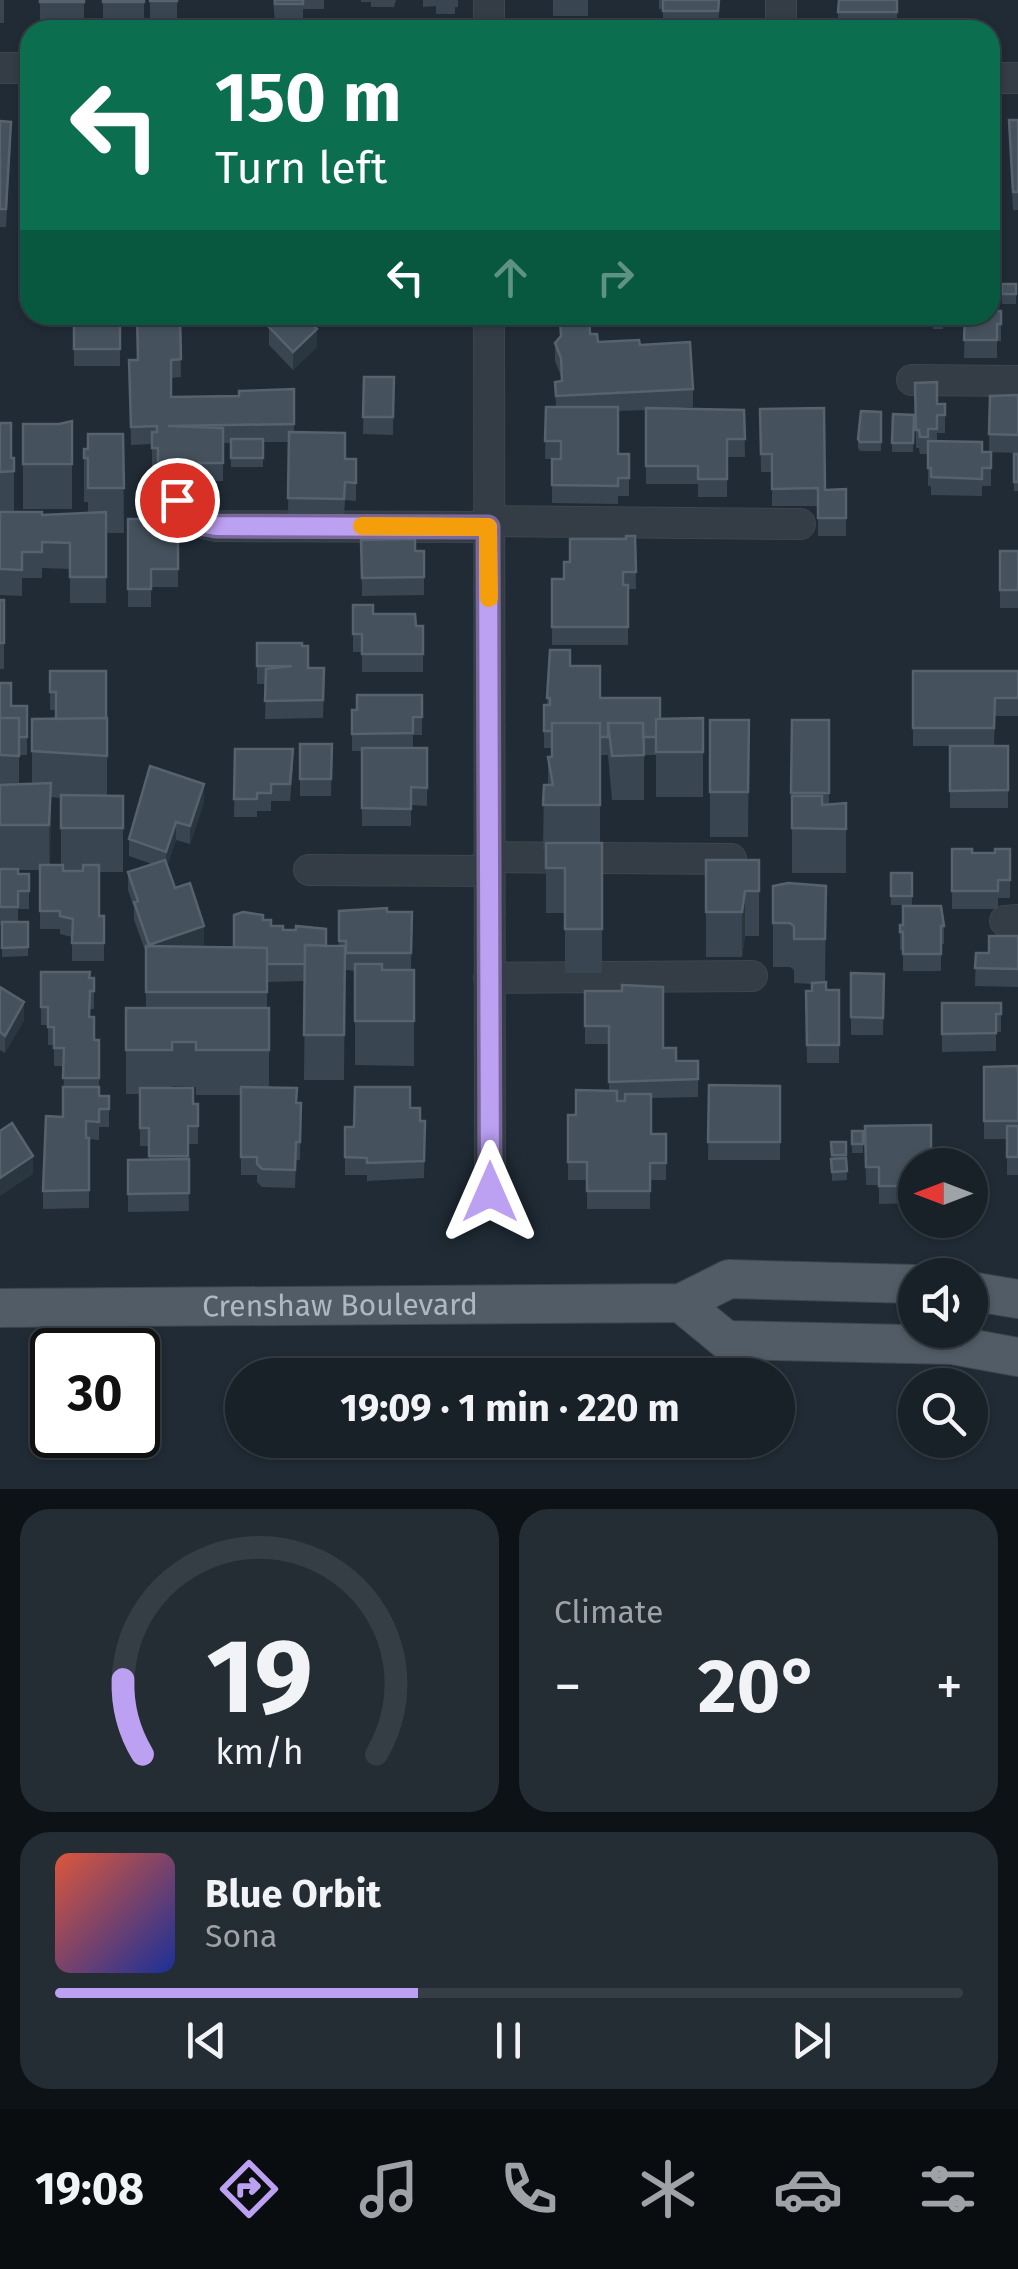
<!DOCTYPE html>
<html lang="en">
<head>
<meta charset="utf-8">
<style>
  :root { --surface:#182028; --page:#252d34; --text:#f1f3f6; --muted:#9fa3a8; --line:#363e45; --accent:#bca0f2 }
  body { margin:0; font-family:"Fira Sans",sans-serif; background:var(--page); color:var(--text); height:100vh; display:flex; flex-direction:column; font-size:38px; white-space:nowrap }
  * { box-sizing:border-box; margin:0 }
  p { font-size:32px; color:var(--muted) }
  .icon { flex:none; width:55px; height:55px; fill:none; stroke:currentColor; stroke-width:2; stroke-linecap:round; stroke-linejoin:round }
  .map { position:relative; height:1489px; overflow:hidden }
  .side { display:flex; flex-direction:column; gap:20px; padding:20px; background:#0d1216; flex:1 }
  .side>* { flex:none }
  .guide { position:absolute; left:20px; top:20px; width:980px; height:305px; border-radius:30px; box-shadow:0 2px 8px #0004,0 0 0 2px var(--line); background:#0b6e4f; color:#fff; overflow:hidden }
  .needle { width:65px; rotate:270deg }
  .fabs { position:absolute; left:898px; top:1148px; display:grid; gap:20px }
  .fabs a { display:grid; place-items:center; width:90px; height:90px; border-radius:50%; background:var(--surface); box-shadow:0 2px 8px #0004,0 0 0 2px var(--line); font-size:50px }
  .speed { position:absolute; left:30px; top:1328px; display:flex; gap:20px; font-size:50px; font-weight:700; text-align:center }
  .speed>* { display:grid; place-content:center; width:130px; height:130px; border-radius:50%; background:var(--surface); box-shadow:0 2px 8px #0004,0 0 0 2px var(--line); line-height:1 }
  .speed .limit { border:5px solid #111; border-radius:15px; background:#fff; color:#111 }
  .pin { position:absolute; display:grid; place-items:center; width:85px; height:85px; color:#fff; margin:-42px; border:5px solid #fff; border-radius:50%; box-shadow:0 2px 10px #0007 }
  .me { position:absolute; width:110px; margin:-55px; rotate:0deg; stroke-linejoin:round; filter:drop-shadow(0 0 8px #0008) }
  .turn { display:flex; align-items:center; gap:35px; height:210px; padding:0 30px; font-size:45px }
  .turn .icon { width:130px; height:130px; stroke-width:2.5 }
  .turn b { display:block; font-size:70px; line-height:85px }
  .lanes { display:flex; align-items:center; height:95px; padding:0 30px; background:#0003; justify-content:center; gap:50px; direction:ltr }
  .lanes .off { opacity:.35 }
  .big { font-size:75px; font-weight:700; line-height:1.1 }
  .side .tile { flex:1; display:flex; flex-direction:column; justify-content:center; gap:15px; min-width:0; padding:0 35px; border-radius:30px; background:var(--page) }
  .side .dial { align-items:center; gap:0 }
  .dial svg { height:260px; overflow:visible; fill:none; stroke:var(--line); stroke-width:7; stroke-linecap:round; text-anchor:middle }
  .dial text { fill:var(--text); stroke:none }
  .song { display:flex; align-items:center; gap:30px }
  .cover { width:120px; height:120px; border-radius:15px; background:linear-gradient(135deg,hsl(10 70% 55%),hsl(230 70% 35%)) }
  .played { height:10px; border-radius:5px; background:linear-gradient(90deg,var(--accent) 40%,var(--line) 40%) }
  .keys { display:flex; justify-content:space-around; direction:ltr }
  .heat { display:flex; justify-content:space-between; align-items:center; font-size:55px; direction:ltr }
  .side .tiles { flex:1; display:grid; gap:20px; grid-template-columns:1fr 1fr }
  .tile:last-child { grid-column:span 2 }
  .trip { position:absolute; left:225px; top:1358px; width:570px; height:100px; border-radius:50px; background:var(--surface); box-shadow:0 2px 8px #0004,0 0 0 2px var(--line); font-weight:700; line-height:100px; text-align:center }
  .tab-bar { display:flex; height:160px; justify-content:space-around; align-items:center; background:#0a0d10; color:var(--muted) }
  .tab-bar .icon { width:70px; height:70px }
  .tab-bar .selected { color:var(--accent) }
  .tab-bar b { font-size:45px; color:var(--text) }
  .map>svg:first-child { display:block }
</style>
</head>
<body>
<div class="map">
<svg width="1018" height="1489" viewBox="0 0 1018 1489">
  <rect width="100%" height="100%" fill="#202b35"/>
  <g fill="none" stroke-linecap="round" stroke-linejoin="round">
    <defs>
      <path id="minor" d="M781,0V30
        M489,30V0
        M0,68H30
        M990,78H1018
        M489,315L490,1192
        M912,380L1018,381
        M177,501L194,521L216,526L488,527
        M489,521L800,524
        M489,857L731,859
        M309,870L489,871
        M1005,921L1018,920
        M489,978L752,976"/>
      <g id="major">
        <path d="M970,1291L1018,1299"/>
        <path d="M681,1303L726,1340L952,1345L1018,1357"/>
        <path id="s1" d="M0,1308L681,1303L729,1279L915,1284"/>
      </g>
    </defs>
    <use href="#minor" stroke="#3d464f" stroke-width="32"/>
    <use href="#major" stroke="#3d464f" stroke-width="40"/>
    <use href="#minor" stroke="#343d45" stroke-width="30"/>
    <use href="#major" stroke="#515c66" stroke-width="38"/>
  </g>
  <path fill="#394651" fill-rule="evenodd" d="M0,0H4V23H0Z
    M40,0H84V20H40Z
    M103,0H144V20H103Z
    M150,0H177V19H150Z
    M273,0H324V9H303V22H275Z
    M361,0H396L394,7H371V2H361Z
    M423,0H458V7H455V14H436V6L423,7Z
    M553,0H588V16H553Z
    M659,0H720L718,29H663V9H659Z
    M897,0V30L838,29V12Z
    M1009,120H1018V210H1013Z
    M0,121L11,139L6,227H0Z
    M1002,284H1016V304H1002Z
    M1001,311V341H997V358H964L965,315Z
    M74,315H120V366H74Z
    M180,315L181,377L171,378V397L294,424V432L345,459H356V501L345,500L344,517L288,516L289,442H263V467H231V443H223V481H158V466H152V444L131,445L129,360H137Z
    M559,315L590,334L598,342L640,345L693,389V407L667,409L744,410L745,457H727V497H698V484H646V410L618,411V454H629V496H618V504L552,503V459H561H545L546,407H556L555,382L562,381L561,376L555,361V343L560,337Z
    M933,315H942L943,329H933Z
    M269,327L317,347L293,370L269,345Z
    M364,377H394L393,435L363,434Z
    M915,383L945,415V433H937V441L982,452H989L990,396L1018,395V453L990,452H991V486H982V496L931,495V486H928V454H920L919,448H916Z
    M760,409L825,490L846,489V536H818V506H772V472H761Z
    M881,412V451H860L858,448V439Z
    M893,414L914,415L913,452H892Z
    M72,421V509H23V424H59Z
    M0,423L11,458H14V512L42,515L88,513V502H84V449H88L123,434L124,533H106V603H70V569L42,568V578H22V596L0,595Z
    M1014,454H1018V491H1014Z
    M128,519H178V587H151V607H128Z
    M635,536L636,589H628V645H552V579H564L570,562Z
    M361,540L415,551L424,577V595L362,596Z
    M1000,551H1018V608H1000Z
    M0,600H4V669H0Z
    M353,605L373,614L416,626H423V672H362V652H353Z
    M257,643L302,646L308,668L324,686L323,718L265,719L266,684H257Z
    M550,650L570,666L600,698L660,719L703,718V797H656V755H644V800H612L608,755H600V843H602V973H565V913H546V849H543L544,785H548V757H552V748H544V705H547Z
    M50,671L107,718V796H123V872H99V916H104V961H72V937L60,934V929H40V870H18V874H29V909H18V922H28V956L2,957V925H0V683L11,706H27V755H19V784H32V719H56V710H50ZM51,797L61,798V865H50Z
    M913,671H1018V716H995L994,746H913Z
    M422,695V735H413V748H427V806L411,805V826H362V751H352V710Z
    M710,720H749L748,837H710Z
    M792,720H829V804L846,803V873H792Z
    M300,744H332L331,796H300Z
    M950,746H1008V808H950Z
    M235,749L293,767L290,801H271V811H257V817H234Z
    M204,802L190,844L176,840L167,866L175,888L204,944L196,947H234L263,920L271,926L326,946H339V911L412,912L411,970H414V1066L355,1065V971L346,970V959H345L344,1080H304L305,981L267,982V1008H269V1088L297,1103H301L300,1160H296L295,1188L262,1187L257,1182V1175H241V1095H196V1087L172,1086V1088L193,1104H198V1144H188L189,1211L128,1212V1160H149V1146H140V1094H126V1008H146V953L134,920V908L128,890V872L152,864L129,856V839Z
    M952,849L972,853H995L1010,849V898H998V909H952Z
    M706,860H759V936H745L742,957H706Z
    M891,873H912V905H891Z
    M773,886H826L825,982L826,990H839V1063H807L806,991H812V984L794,983V970L790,967H773Z
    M900,925L944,926V944H941V971H903V950H900Z
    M1018,936V987L975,986L976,953H989Z
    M41,972L94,978V1009H90V1017L94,1040H99V1096H109V1127H99V1140L89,1139V1208L43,1209V1191L63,1117L64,1066H54V1045H48V1025H41Z
    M884,974L883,1035H851V1017Z
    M0,987L24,1020L5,1053L0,1050Z
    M585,991L663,1048L676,1061H698V1097L651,1098V1134H666V1180H650V1209H587V1180H568V1115H576L609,1090V1044H585Z
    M942,1003H1001V1032H996V1051L942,1052Z
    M1018,1066V1175H1007V1139H984V1067Z
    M709,1085L780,1086V1160H708Z
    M410,1108L420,1121H425L424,1178L367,1181V1175H345V1127H354Z
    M865,1126L915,1165V1197L910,1198V1203L879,1204V1185H866Z
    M852,1131H863V1153H852Z
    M831,1142H846L847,1180L832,1181Z"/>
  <path fill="#2a3640" d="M317,329V347L293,370V352Z
    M51,783V828L49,870V825Z
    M204,784V802L190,844V826Z
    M176,822V840L166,870V852Z
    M745,891V936L742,957V912Z
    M204,926V944L149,963V945Z
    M24,1002V1020L5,1053V1036Z
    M33,1156V1174L0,1196V1178Z"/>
  <path fill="#45525d" stroke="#56626d" stroke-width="2.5" d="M40,0H84V2H40Z
    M103,0H144V2H103Z
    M150,0H177V1H150Z
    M275,0H303V4H275Z
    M663,0H719L718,11H663Z
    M839,0H897V12H838Z
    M1009,120H1018V192H1013Z
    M0,121L11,122L6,209H0Z
    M1002,284H1016V294H1002Z
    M990,298H996V311H1001V324H997V340H964L965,315H990Z
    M74,315H120V349H74Z
    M137,315H180L181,359L171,360V397L239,396V391L294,389V424L168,426L223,428V463H158V448H152V432H157V426L131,427L129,360H138Z
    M282,315H304L317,329L293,352L269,327Z
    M560,315H589L590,334H597L598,342L639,340L640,345L690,342L693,389L556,396L555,382L562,381L561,358L555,343L561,336Z
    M933,315H942L943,320H933Z
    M364,377H394L393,417H363Z
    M937,382V404H945V415H937V429H928V437H920L919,430H916L915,383Z
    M1018,395V435L989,434L990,396Z
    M546,407H618V454H629V478H618V486L552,485V459H561V441H545Z
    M646,408L744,410L745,439H727V479H698V466H646Z
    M824,408L825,490L846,489V518H818V488L772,489V454H761L760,409Z
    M861,411L881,412V442H860L858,439Z
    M893,414L914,415L913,443H892Z
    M72,421V464H23V424H59Z
    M0,423H11V458H14V471L0,472Z
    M289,432L345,433V459H356V483L345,482L344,499L288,498Z
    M88,434H123L124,488H88V458H84V449H88Z
    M231,439H263V458H231Z
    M928,441L982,442V452H991V468H982V479L931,477V468H928Z
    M1014,454H1018V482H1014Z
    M0,512H42V515L106,512V577H70V543L42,542V552H22V570L0,569Z
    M128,519H178V569H151V589H128Z
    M626,536H635L636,572H623V585H628V627H552V579H564V562H570V539H626Z
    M415,539V551H424V577L362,578L361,540Z
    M1000,551H1018V590H1000Z
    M0,600H4V643H0Z
    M353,605H373V614H415L416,626H423V654H362V634H353Z
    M257,643H302V646H308V668H324L323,700L265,701L266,669L292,666H257Z
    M550,650H570V666H600V698H660V719H656V737H643V723H608V737H600V723H552V731H544V705H550V698H547Z
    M50,671H106V718L56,719V692H50Z
    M913,671H1018V698H995L994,728H913Z
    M0,683H11V706H27V737H19V718H0Z
    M357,695H422V717H413V733L352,734V710H357Z
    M0,718H19V756L0,755Z
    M107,718V756L32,751V719Z
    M703,718V752H656V719Z
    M710,720H749L748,792H710Z
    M792,720H829V793H791Z
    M552,723H600V805H543L544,785H553L548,757H552Z
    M608,723H643L644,755L612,756Z
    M300,744H332L331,779H300Z
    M950,746H1008V790L950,791Z
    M362,748H427V788L411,787V809L362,808Z
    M235,749H293L290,784H271V793H257V799H234Z
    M150,766L204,784L190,826L176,822L166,852L129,839Z
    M51,783L49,825H0V785Z
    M61,795L123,796V828H61Z
    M792,796H822V805L846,803V829L792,828Z
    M546,843H602V929H565V868H546Z
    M952,849H972V853H995V849H1010V880H998V891H952Z
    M165,860L175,888L190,883L204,926L149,945L134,902L138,901L128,872Z
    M706,860H759V891H745L742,912H706Z
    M40,865H63V871H83V865H99V916H104V943H72L73,919L60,916V911H40Z
    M0,869H18V874H29V891H18V907H0Z
    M891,873H912V896H891Z
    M788,883L826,886L825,939H794V926L790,923H773V886Z
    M903,906H941L944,926H941V954H903V932H900V925H903Z
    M387,908V912H412L411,953H346V941H339V911Z
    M243,912L263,915V920H271V926H283V930H296V926L326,929V946L305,945V964H267V948L234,947V915Z
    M2,922H28V947L2,948Z
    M989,936H1018V969L975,968L976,953H989Z
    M305,945L345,946L344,1035H304Z
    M146,946L267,948V992H146Z
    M355,964H382V970H414V1021H355Z
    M41,972H90L89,978H94V991H90L89,1017H94V1040H99V1078H63L64,1048H54V1027H48V1007H41Z
    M851,973L884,974L883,1018L851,1017Z
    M826,982V990H839V1045H807L806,991H812V983Z
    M622,985L663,987V1048H676V1061H698V1079L609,1082V1026H585V991H622Z
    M0,987L24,1002L5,1036L0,1032Z
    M942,1003H1001V1014H996V1033L942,1034Z
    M126,1008H269V1050H196V1042H172V1050H126Z
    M1018,1066V1121H984V1067Z
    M709,1085L780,1086V1142H708Z
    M63,1087H99V1096H109V1109H99V1122L86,1121V1138H89V1190L43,1191L46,1116L63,1117Z
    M241,1087L297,1088L296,1103H301L300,1142H296L295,1170L262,1169L257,1164V1157H241Z
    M355,1087H410V1108H420V1121H425L424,1161L367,1163V1158L345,1157V1127H354Z
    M140,1088H193V1104H198V1126H188V1156H149V1128H140Z
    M576,1090L617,1091V1101H625V1094H651V1134H666V1163H650V1191H587V1162H568V1115H576Z
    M12,1123L33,1156L0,1178V1131Z
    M931,1125V1165H915V1180H910V1186H879V1167H866L865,1126Z
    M1007,1126H1018V1157H1007Z
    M852,1131H863V1144H852Z
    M831,1142H846V1155H832Z
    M846,1158L847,1171L832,1172L831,1159Z
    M189,1159V1193L128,1194V1160Z"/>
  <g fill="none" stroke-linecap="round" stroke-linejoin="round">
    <defs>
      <path id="route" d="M177,500L194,522L216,526L488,527L490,1192"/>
    </defs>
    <use href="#route" stroke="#7a689d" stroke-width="25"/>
    <use href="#route" stroke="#bca0f2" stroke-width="18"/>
    <path stroke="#f59e0b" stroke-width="18" d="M362,526L488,527L489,598"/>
  </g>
  <g text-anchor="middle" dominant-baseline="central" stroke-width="10" stroke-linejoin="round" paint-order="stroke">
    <g font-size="30" fill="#aeb8c2" stroke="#19222a">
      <text stroke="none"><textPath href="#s1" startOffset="340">Crenshaw Boulevard</textPath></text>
    </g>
  </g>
</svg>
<div class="fabs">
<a><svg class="needle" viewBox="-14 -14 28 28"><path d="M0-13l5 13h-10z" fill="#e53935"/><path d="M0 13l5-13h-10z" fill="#9fa3a8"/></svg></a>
<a><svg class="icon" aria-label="sound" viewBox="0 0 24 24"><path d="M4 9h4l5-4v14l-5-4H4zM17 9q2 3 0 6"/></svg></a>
<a><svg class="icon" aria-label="search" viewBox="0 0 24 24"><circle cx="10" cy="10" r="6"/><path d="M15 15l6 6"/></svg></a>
</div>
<div class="speed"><div class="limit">30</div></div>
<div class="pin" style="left:177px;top:500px;background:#d93025"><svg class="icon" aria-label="arrive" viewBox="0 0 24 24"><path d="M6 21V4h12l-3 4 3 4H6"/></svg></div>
<svg class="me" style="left:490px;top:1192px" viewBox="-20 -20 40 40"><path d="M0-17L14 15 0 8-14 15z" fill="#bca0f2" stroke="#fff" stroke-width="4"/></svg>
<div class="trip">19:09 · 1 min · 220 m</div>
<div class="guide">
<div class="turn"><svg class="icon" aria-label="left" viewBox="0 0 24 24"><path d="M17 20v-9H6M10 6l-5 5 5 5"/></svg><div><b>150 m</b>Turn left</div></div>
<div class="lanes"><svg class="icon" aria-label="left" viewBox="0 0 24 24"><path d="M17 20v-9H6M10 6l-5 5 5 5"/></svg><svg class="icon off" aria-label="ahead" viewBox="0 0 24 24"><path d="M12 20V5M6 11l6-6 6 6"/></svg><svg class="icon off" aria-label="right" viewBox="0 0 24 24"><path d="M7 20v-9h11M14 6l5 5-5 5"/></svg></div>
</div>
</div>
<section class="side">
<div class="tiles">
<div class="tile dial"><svg viewBox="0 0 100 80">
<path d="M14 69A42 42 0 1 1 86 69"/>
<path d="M14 69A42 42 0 0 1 8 46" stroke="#bca0f2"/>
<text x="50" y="56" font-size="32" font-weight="700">19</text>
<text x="50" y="72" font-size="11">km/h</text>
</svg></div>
<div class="tile"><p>Climate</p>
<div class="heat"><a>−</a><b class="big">20°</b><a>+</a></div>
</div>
<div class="tile">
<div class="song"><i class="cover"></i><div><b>Blue Orbit</b><p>Sona</p></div></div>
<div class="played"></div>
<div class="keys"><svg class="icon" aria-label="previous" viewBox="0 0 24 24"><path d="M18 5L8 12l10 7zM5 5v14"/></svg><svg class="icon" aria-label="pause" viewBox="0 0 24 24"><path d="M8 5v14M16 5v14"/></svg><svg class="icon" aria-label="next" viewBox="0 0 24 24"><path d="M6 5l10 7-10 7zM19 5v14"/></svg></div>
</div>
</div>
</section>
<nav class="tab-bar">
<b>19:08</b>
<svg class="icon selected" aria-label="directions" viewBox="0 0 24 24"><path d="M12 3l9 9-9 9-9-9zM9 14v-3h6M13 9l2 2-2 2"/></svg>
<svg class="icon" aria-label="music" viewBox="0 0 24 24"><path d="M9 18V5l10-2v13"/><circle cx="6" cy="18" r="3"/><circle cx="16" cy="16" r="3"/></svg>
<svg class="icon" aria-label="phone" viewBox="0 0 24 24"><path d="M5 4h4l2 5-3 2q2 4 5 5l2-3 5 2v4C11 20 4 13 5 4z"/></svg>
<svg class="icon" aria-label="climate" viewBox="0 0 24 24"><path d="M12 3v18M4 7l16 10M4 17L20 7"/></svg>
<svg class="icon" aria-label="car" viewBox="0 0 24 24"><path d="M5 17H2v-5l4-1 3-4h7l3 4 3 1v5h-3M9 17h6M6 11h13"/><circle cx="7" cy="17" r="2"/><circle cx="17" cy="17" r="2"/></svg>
<svg class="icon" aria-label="filters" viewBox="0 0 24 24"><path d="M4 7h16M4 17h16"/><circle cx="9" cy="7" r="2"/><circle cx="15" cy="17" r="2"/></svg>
</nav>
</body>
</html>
